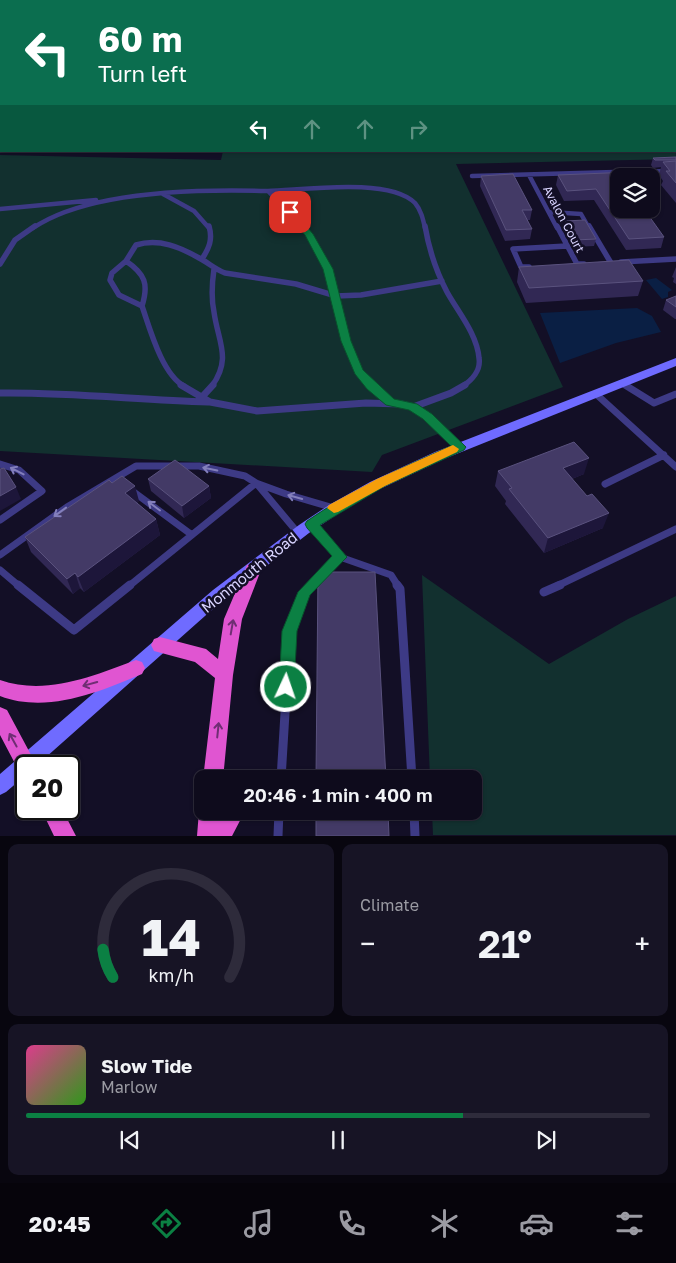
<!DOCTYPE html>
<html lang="en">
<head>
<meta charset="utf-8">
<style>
  :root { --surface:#0e0b1c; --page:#171425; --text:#f1f3f6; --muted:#9b9ba3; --line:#2e2b3b; --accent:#0b8043 }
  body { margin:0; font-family:"Golos Text",sans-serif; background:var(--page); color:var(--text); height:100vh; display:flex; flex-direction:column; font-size:19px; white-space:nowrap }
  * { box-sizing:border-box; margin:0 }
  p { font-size:16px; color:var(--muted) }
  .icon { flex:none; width:28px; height:28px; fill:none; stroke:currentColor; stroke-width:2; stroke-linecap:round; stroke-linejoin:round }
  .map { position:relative; height:836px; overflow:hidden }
  .details { display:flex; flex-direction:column; gap:8px; padding:8px; background:#08060f; flex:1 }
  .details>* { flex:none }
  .banner { position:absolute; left:0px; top:0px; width:676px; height:152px; box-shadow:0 1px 4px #0004,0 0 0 1px var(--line); background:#0b6e4f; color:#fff; overflow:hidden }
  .buttons { position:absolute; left:610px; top:168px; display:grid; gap:10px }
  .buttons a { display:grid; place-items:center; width:50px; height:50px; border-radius:10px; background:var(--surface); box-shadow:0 1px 4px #0004,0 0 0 1px var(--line); font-size:25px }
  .speed { position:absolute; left:15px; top:755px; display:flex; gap:10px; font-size:25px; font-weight:700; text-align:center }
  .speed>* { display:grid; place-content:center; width:65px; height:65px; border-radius:50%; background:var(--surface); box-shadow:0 1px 4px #0004,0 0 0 1px var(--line); line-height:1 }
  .speed .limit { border:2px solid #111; border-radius:8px; background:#fff; color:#111 }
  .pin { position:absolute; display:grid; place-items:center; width:42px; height:42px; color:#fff; margin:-21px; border-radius:10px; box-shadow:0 2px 8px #0006 }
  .me { position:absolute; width:55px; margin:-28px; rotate:3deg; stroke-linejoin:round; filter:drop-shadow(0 0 4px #0008) }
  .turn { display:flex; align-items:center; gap:18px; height:105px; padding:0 15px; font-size:22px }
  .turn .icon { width:65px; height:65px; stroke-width:2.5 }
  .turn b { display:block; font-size:35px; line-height:42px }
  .lanes { display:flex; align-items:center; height:48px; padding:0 15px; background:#0003; justify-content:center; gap:25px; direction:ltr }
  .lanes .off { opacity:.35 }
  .big { font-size:38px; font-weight:600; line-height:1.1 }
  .details .widget { flex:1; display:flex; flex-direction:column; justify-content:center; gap:8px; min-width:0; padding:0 18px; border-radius:10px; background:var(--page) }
  .details .dial { align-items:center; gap:0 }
  .dial svg { height:130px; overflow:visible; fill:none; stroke:var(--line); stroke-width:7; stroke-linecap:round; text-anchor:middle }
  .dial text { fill:var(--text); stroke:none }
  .song { display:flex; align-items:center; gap:15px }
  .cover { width:60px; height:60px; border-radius:8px; background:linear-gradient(135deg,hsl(330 70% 55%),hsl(110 70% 35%)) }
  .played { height:5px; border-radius:2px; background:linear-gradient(90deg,var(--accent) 70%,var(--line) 70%) }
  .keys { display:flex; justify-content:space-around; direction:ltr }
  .heat { display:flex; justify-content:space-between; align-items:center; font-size:28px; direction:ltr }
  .details .tiles { flex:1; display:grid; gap:8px; grid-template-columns:1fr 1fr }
  .widget:last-child { grid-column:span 2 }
  .trip { position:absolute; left:194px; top:770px; width:288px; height:50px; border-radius:10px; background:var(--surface); box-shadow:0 1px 4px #0004,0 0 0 1px var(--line); font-weight:600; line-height:50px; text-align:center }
  .tabs { display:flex; height:80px; justify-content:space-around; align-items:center; background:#06040b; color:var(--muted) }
  .tabs .icon { width:35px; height:35px }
  .tabs .active { color:var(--accent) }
  .tabs b { font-size:22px; color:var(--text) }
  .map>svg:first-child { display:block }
</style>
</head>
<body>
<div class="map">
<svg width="676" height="836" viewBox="0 0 676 836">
  <rect width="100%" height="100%" fill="#130f26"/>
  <path fill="#12302f" d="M675,117L676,159L456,164L563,387L382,455L372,472L0,451V155L221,160L223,151H675Z
    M422,575L549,664L628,619L676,596V835H433L432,811H472V779H430Z"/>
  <path fill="#0a1f44" d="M656,278L672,290L668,292V297L662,299L646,280Z
    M637,308L652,316L661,332L616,343L560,363L540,313Z"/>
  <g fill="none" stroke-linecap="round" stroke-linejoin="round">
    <path stroke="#2fb8b0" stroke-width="1" stroke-dasharray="1 2" stroke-linecap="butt" d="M63,0L65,1
      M228,0L230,1
      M126,1L133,0"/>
    <path stroke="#3d3a85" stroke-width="4.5" d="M625,172L676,171
      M529,175L557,228
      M472,176L615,172
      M268,191C303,190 389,177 415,203C421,210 423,219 425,228
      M163,194L194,211L209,228
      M0,209L96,200
      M549,212L581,214L589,228
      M33,228C89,190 201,189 268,191L303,228"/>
    <path stroke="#3d3a85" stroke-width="5.5" d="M302,226C315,244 327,263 333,284C343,320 343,358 372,386
      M425,226C429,250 436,271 447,292C458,312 477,334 479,358C481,370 472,380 463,386
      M557,226L577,264H584
      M589,226L611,263
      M202,259C209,248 213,240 209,226
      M126,261C145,274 149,284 142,306
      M621,262L676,259
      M0,264L15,240L35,226
      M529,267H521L513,249L567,246
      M623,384L627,386
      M184,386C162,374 150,329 142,306L119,295L110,280L112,273L126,261L136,245C159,238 180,247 201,259C210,264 215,269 225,273L296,284L336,296L361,295L442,281
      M212,386C232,358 218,342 214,312C211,298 212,283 214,269"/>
    <path stroke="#3d3a85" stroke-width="7" d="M181,385L210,402L257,411L366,403L401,404L413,407L426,415L460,447
      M370,385L390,402
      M625,385L654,403L676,394
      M0,393C70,392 138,400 208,402
      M596,394L676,467
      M202,397L213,385
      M413,407L451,393L465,385
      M0,464L19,470L42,491L0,520
      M257,484L298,533
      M605,484L664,455
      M131,490L192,535
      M311,524L340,557L311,586
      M0,555L67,507L136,466H199L245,476L256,483L286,494L334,508
      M340,557L391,575L398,586
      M0,570L19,586
      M129,586L256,483
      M557,586L676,529"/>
    <path stroke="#3d3a85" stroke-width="9" d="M18,585L74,630L130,585
      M397,585L400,589L412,779
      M544,592L560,585
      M281,779L290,631L305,592L312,585
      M414,811L415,836
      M278,836L279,811"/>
    <path fill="#3d3a85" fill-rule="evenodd" d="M262,0H279L280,1H263Z
      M323,0H329V1H323Z"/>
    <path fill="#3d3a85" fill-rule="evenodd" d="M648,0H655L656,1H649Z
      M675,18H676V23H675Z"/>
    <path fill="#6f6bff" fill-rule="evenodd" d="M676,358V366L444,459L380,489L339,513L309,533L223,600L36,766H26V775L6,792L0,795V774L213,590L299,525L329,505L370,482L435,452Z"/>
    <path fill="#e055d1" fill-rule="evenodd" d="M253,563L259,565L261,570L242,619L233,675L223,779H203L215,678L195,662L154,651L151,645L154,639L160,637L206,649L218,659L224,619L247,565Z
      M136,660L142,662L145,668L142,674C99,692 47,714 0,696V680C46,696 93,676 136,660Z
      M0,707L7,710L37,766H26V775L20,773L0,735Z
      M202,803V811H219V819L223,811H245L232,836H197L199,811Z
      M41,809H62L76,836H54Z"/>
  </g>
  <path fill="#312854" d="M1,100V146H0V102Z
    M226,151H244L243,152H226Z
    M676,157V203L661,185L663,181L659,175L661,167L653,168L651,165L653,158Z
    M558,175L619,176L664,237L661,248L626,250L594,200L564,201L556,185Z
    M481,176L532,210L530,220H527L532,229L530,239L505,241L480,186Z
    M565,221L596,239L594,246L574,247L564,229Z
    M519,267L643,281L638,296L526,303L517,282Z
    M676,267V284L673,282L674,278L672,277Z
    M676,296V319H675L663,310L666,300Z
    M498,471L584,474L572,479L603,528L544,553L505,504L506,501L495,486Z
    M148,479L209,486L211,498L184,518L151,491Z
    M139,501L137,503L156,519L160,535L84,592L80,588L73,594L31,552L25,537Z"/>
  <path fill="#1d163a" d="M589,458L584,474L559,484L563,468Z
    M135,486L139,501L129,508L125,493Z
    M209,486L211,498L184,518L182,506Z
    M16,487L21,499L0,511V496Z
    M609,513L603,528L544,553L548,538Z
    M156,519L160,535L84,592L78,577Z
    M75,573L80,588L73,594L67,579Z"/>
  <path fill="#433a66" stroke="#5a527e" d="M1,100V136L0,135V102Z
    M676,157V160H655L653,158Z
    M676,161V183L666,171H670L663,162Z
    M631,172L634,176H619V209H644L664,237L629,239L596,189L567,191L558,175Z
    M513,174L532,210H522L532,229L506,230L481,176Z
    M585,220L596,239L575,240L565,221Z
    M629,260L643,281L529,288L519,267Z
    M676,296V307L666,300Z
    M574,442L589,458L563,468L587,496L592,494L609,513L548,538L509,489L512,488L498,471Z
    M175,460L209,486L182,506L148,479Z
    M4,468L16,487L0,496V469Z
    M122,476L135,486L125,493L156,519L78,577L75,573L67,579L25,537L109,480L112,483Z
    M318,572H375L386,779H316Z
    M316,811H388L389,836H316Z"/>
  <defs><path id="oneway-shaft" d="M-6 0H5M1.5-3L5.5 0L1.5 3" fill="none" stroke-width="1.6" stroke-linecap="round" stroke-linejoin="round" transform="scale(1.25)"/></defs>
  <g stroke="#837fbc">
    <use href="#oneway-shaft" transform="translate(210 469) rotate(-168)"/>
    <use href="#oneway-shaft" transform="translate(17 471) rotate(-153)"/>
    <use href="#oneway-shaft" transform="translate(295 497) rotate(-164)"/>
    <use href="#oneway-shaft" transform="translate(154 506) rotate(-143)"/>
    <use href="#oneway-shaft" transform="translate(60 512) rotate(144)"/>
  </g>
  <g stroke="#6f2e73">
    <use href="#oneway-shaft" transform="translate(232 627) rotate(-80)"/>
    <use href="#oneway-shaft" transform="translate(90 684) rotate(165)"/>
    <use href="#oneway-shaft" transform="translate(218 730) rotate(-84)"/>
    <use href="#oneway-shaft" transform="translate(13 740) rotate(-119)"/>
  </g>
  <path fill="#0b8043" stroke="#07532c" d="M287,210H293L313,234L333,269L351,341L363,370L394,399L417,404L432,414L466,447L464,450L385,486L320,525L347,557L310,595L297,631L294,687L292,692L286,694L281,692L279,687L282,631L298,592L332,556L307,528L305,524L307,521C352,490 401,468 451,446L423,419L409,410L386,405L367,389L355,374L341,341L323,269L305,235L286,212Z"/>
  <path fill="#f59e0b" d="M453,445L459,449L457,452L385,486L338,512L334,513L327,508L329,505L377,479Z"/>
  <g text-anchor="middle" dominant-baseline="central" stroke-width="5" stroke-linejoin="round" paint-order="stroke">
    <g font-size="12" fill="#d9d4ff" stroke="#130f26">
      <text transform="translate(564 219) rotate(62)">Avalon Court</text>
    </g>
    <g font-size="15" fill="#d9d4ff" stroke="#130f26">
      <text transform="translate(249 572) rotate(-39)">Monmouth Road</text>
    </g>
  </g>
</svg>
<div class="buttons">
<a><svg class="icon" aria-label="layers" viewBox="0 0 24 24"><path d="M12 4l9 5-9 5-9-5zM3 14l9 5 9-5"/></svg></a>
</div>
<div class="speed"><div class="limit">20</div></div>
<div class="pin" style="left:290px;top:212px;background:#d93025"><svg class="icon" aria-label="arrive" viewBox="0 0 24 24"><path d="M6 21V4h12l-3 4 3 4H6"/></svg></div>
<svg class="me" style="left:286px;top:687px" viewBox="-20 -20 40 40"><circle r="17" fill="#0b8043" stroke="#fff" stroke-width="3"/><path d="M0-11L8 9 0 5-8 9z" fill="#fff"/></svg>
<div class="trip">20:46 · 1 min · 400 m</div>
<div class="banner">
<div class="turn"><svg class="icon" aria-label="left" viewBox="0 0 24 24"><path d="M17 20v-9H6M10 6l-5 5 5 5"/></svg><div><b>60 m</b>Turn left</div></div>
<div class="lanes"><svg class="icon" aria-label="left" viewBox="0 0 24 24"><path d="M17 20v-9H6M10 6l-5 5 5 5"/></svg><svg class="icon off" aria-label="ahead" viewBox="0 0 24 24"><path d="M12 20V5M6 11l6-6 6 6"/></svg><svg class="icon off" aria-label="ahead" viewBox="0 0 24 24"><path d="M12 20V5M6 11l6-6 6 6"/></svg><svg class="icon off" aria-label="right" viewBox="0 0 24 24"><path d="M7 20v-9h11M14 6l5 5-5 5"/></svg></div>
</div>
</div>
<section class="details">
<div class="tiles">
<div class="widget dial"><svg viewBox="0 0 100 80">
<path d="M14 69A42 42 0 1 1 86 69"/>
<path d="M14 69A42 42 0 0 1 8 52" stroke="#0b8043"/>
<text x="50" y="56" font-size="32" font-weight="700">14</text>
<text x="50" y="72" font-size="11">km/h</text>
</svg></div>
<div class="widget"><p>Climate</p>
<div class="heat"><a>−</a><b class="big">21°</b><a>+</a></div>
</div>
<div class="widget">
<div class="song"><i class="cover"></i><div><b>Slow Tide</b><p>Marlow</p></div></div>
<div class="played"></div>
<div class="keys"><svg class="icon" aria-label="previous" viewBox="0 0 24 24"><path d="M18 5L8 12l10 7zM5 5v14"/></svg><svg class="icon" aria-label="pause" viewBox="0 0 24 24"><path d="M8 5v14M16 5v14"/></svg><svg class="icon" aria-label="next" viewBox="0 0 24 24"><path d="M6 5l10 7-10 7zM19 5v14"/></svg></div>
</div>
</div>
</section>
<nav class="tabs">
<b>20:45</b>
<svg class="icon active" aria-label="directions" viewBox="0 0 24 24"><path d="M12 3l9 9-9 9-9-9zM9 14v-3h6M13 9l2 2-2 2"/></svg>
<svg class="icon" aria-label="music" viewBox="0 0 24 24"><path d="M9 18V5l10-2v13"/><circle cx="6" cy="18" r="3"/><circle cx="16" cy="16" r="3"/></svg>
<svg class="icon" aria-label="phone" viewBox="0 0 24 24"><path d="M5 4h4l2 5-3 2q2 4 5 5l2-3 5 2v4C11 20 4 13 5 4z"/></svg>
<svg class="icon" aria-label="climate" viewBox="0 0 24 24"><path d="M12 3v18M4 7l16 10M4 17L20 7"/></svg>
<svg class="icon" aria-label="car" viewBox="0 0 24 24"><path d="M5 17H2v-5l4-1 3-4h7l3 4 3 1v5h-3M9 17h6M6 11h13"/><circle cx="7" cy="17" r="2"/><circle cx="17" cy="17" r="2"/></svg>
<svg class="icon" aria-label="filters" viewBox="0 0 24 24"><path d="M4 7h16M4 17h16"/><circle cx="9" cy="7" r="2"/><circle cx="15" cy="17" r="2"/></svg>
</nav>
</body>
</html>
